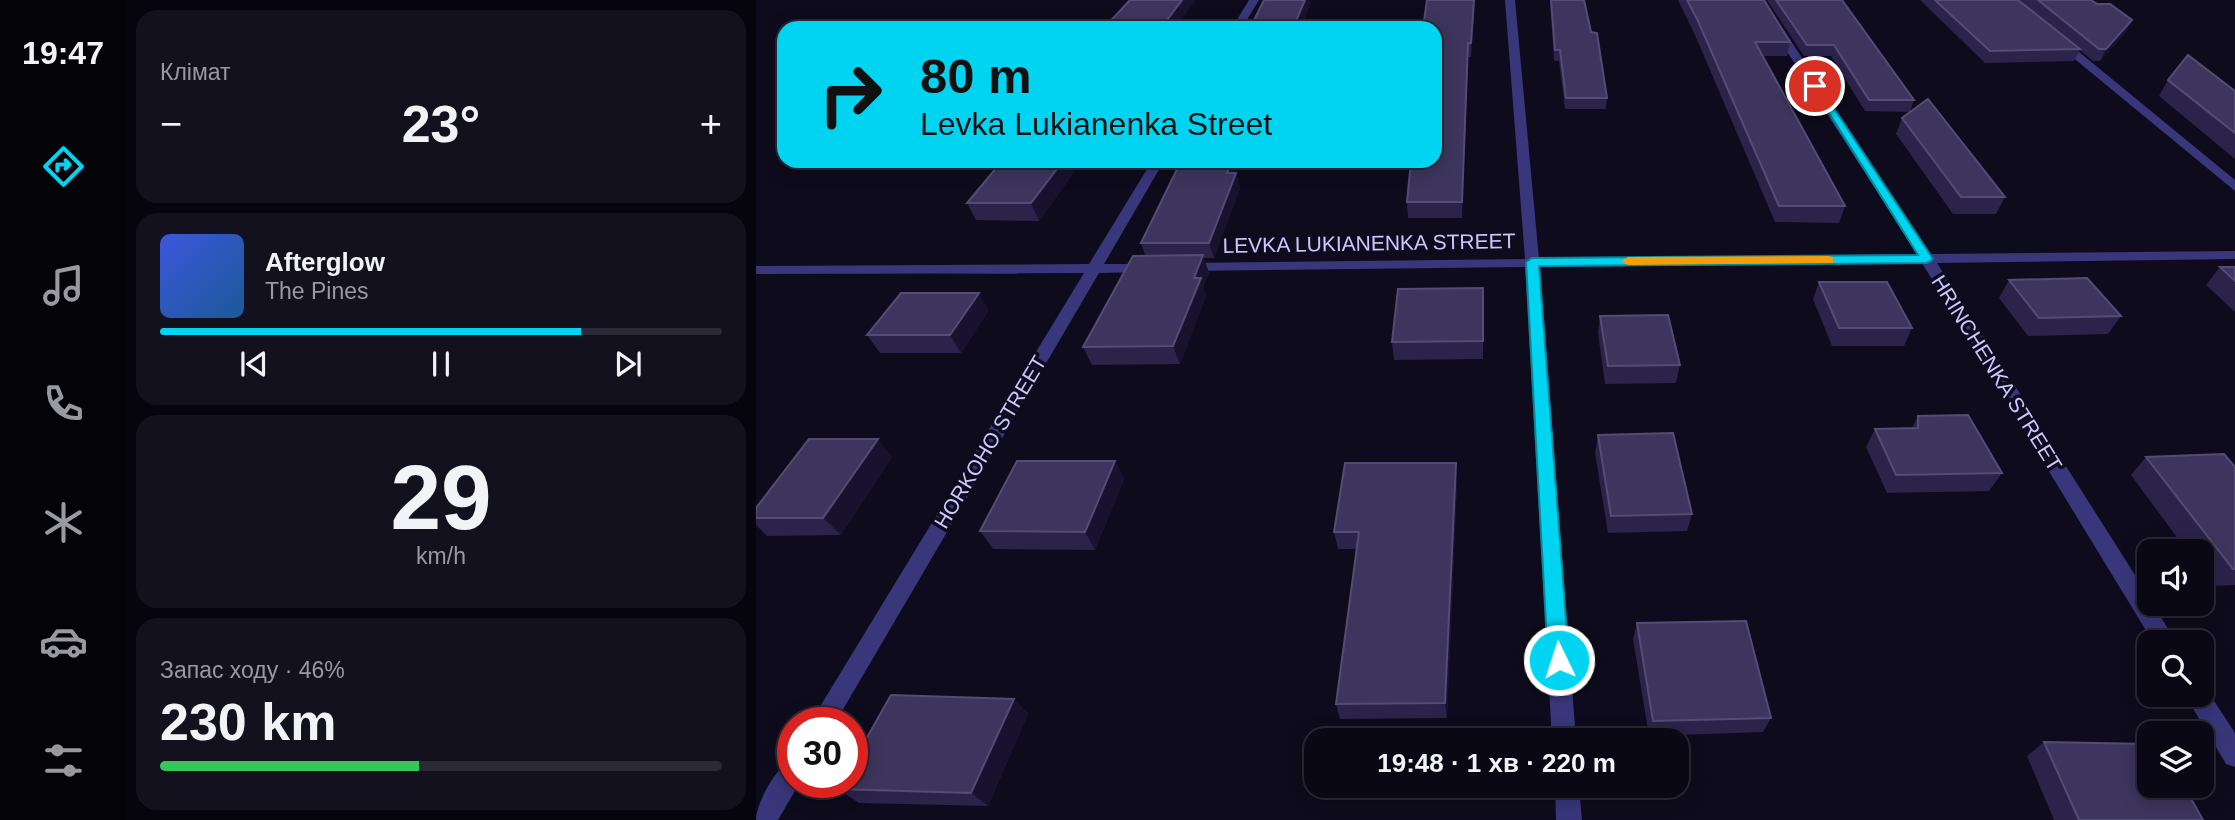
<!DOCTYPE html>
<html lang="uk">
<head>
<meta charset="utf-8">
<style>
  :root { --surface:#0a0815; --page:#13111e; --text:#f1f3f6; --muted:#999aa0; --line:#2a2934; --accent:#01d4f0 }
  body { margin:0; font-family:Arial,sans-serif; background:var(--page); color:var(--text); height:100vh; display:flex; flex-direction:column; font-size:26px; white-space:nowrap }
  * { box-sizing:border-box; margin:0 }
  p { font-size:23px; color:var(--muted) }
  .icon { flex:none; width:38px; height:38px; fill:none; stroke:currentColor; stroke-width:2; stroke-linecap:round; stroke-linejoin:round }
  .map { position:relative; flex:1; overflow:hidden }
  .sheet { display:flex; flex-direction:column; gap:10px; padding:10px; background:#06040c; width:630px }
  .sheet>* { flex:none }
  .guide { position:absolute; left:21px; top:21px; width:665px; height:147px; border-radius:21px; box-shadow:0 4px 18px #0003,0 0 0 2px var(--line); background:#01d4f0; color:#111; overflow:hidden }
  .tools { position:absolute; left:1381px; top:539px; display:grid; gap:14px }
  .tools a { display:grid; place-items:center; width:77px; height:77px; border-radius:14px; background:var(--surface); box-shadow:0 4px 18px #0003,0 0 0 2px var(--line); font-size:35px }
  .speed { position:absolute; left:21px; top:707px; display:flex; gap:14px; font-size:35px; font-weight:700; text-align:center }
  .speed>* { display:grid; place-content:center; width:91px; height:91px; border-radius:50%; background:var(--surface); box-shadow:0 4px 18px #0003,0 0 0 2px var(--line); line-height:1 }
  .speed .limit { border:10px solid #d22; background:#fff; color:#111 }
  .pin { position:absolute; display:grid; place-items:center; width:60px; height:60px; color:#fff; margin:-30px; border:4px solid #fff; border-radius:50%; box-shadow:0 2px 7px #0007 }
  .me { position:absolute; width:77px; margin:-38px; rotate:356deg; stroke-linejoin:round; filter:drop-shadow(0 0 5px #0008) }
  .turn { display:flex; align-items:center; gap:24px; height:147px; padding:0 28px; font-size:32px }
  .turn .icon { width:91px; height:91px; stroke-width:2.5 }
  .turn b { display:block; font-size:49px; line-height:60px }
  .big { font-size:52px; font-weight:700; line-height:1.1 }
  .sheet .tile { flex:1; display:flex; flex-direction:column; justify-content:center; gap:10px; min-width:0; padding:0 24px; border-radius:21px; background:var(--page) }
  .sheet .dial { align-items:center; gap:0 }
  .dial b { font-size:91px; line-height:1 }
  .song { display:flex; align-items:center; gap:21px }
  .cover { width:84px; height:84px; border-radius:10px; background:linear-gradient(135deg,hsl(230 70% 55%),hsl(210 70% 35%)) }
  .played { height:7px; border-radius:4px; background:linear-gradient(90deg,var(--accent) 75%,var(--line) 75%) }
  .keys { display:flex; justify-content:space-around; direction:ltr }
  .heat { display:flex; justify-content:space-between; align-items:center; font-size:38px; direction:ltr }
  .charge { height:10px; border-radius:5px; background:linear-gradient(90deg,#34c759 46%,var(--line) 0) }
  .trip { position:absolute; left:548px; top:728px; width:385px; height:70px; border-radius:21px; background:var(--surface); box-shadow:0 4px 18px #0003,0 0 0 2px var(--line); font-weight:700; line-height:70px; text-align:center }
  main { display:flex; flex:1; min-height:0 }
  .tabs { display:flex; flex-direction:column; width:126px; justify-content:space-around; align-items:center; background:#040308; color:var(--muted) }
  .tabs .icon { width:49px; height:49px }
  .tabs .active { color:var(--accent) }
  .tabs b { font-size:32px; color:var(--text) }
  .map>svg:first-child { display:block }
</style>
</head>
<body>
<main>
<nav class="tabs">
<b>19:47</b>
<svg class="icon active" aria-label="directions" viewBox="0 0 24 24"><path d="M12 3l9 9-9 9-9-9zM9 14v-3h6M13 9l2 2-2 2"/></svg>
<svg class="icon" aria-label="music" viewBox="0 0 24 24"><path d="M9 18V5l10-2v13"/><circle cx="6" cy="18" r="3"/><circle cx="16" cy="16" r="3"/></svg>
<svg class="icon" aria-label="phone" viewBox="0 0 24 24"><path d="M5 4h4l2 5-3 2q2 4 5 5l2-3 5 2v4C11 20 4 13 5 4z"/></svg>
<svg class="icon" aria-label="climate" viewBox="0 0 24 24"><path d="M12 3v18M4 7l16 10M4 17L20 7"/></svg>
<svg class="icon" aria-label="car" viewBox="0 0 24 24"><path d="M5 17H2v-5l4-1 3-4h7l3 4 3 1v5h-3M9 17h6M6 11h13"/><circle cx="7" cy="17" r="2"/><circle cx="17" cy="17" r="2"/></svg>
<svg class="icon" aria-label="filters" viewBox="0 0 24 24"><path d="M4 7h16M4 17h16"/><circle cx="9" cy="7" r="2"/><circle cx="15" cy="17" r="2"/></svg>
</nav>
<section class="sheet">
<div class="tile"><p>Клімат</p>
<div class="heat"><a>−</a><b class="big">23°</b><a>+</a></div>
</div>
<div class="tile">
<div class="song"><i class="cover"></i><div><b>Afterglow</b><p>The Pines</p></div></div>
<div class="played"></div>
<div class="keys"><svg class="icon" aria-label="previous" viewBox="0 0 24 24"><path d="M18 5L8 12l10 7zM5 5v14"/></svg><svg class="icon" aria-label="pause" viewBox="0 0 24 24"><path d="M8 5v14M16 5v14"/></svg><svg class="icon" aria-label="next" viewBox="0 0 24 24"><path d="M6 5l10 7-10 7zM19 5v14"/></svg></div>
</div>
<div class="tile dial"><b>29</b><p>km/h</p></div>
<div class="tile"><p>Запас ходу · 46%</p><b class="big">230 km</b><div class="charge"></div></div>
</section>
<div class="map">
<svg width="1479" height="820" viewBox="0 0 1479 820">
  <rect width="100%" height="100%" fill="#0e0b1c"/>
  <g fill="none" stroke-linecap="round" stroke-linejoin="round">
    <path fill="#39367b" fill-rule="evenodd" d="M493,0H503L486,28H476Z
      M749,0H759L783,259L1161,254L998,0H1008L1175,254L1479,251V259L1181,263L1393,597V604H1397L1420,642H1397L1166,263L784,267L820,740H796L769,267L427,271L420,267L427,263L769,259Z
      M1298,38H1306L1479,180V191L1298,42Z
      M396,161H408L348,264H392L399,268L392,272L343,273L79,723H54L328,273L0,274V266L333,264Z
      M1446,686L1449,687L1479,733V767L1470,764L1429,695H1446Z
      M37,759V782H44L22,820H0C0,803 21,765 37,759Z
      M799,786H823L826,820H800Z"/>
  </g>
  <path fill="#2b234a" d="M671,0H719L715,57H712L706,218H652L651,202L679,161Z
    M794,0H828L851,98L850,109H809L803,61H798Z
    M922,0H1008L1034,42L1031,56H1007L1089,206L1083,223L1019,222L939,35Z
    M1011,0H1086L1158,100L1154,112L1109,111L1075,56H1048Z
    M1164,0H1262L1300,30L1263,0H1335L1341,4L1376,20L1370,32L1344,61H1337L1324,50L1318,61L1229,63Z
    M1412,80L1479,91V159L1403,96Z
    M1146,118L1249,197L1240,214H1197L1140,134Z
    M246,161H326L283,221L220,220L211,203Z
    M425,161H485L480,173L484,188L458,258H448L453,273L447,287L450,296L424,364L336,365L327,347L389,255L385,243Z
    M1464,267H1479V312L1450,285Z
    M1253,280L1365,316L1352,334L1272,336L1243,298Z
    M1063,282L1156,328L1148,346H1076L1057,299Z
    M727,288V359L638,360L636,342Z
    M233,310L205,353H124L111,335Z
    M844,316L924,365L920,383L849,384L842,333Z
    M1162,416L1246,473L1233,491L1131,493L1110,447L1119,429L1156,428Z
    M842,435L936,514L931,531L852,533L839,453Z
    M136,457L85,535L11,536L0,525V508Z
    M1390,457L1479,467V585L1457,586L1446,570V551H1431L1375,475Z
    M359,461L368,479L339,550L237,549L224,531Z
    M701,480L691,718L584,719L580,704L600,549H582L578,532Z
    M881,623L1015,718L1007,732L893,736L877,639Z
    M258,699L272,714L232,806L103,803L82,789Z
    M1288,742L1447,820H1298L1271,756Z"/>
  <path fill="#18122f" d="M426,0H440L420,28H405Z
    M549,0L556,1L545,28H537Z
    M718,0H719L715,57V43Z
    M1376,20L1370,32L1344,61L1350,49Z
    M712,43V57L706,218V202Z
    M307,161H326L283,221L275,203Z
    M475,161H485L480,173L484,188L458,258L453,243L471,173Z
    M447,255L453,273L447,287L450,296L424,364L417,346L438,278Z
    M223,293L233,310L205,353L194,335Z
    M122,439L136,457L85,535L67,518Z
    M359,461L368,479L339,550L329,532Z
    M700,463L701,480L691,718L689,703Z
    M258,699L272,714L232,806L215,793Z"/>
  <path fill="#3d355d" stroke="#534c76" stroke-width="2" d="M374,0H426L405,28H348Z
    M508,0H549L537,28H494Z
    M671,0H718L715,43H712L706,202H651L655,161H679V28H667Z
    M795,0H828L835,32L841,33L851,98H810L804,50H799Z
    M931,0H1008L1034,42H999L1089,206H1023L942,21Z
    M1020,0H1086L1158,100H1113L1078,45H1051Z
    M1179,0H1262L1324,49L1234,51Z
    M1282,0H1335L1341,4H1354L1376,20L1350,49H1343Z
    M1432,55L1479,91V133L1412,80Z
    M1172,99L1249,197H1205L1146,118Z
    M246,161H307L275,203H211Z
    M425,161H475L471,173H480L453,243H385Z
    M447,255L438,278H445L417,346L327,347L377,256Z
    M1464,267H1479V281Z
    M1331,278L1365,316L1283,318L1253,280Z
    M1063,282H1131L1156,328H1083Z
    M727,288V341L636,342L642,289Z
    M145,293H223L194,335H111Z
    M912,315L924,365L852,366L844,316Z
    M1212,415L1246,473L1140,475L1119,429L1162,428V416Z
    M917,433L936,514L855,516L842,435Z
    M53,439H122L67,518H0V508Z
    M1468,454L1479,467V569H1477L1390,457Z
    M261,461H359L329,532L224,531Z
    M589,463H700L689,703L580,704L603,532H578Z
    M990,621L1015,718L897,721L881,623Z
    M135,695L258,699L215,793L82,789L86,782H96V764Z
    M1288,742L1393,744V786H1428L1447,820H1323Z"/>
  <path fill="#01d4f0" stroke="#018a9c" stroke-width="2" d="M1055,84H1062L1177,259L1171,263L783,266L813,660L810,667L803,670L795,667L792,660L770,262L776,258L1162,255Z"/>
  <path fill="#f59e0b" d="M1072,256L1077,257V263L872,265L865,261L872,257Z"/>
  <g text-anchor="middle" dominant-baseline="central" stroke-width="7" stroke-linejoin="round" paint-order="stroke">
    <g font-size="21" fill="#cdc6ff" stroke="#0e0b1c">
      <text transform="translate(613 243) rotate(-1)">LEVKA LUKIANENKA STREET</text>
      <text transform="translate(1241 373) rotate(58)">HRINCHENKA STREET</text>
      <text transform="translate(234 442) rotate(-59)">HORKOHO STREET</text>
    </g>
  </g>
</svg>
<div class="tools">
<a><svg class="icon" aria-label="sound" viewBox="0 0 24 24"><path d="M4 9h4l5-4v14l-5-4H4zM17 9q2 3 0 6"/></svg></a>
<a><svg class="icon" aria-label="search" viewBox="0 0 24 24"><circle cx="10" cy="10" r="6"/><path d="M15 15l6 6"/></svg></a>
<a><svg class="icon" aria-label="layers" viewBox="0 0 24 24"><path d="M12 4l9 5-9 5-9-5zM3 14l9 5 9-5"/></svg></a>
</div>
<div class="speed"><div class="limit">30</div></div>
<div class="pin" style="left:1059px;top:86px;background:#d93025"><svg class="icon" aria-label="arrive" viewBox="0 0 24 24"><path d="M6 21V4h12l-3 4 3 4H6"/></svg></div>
<svg class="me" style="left:803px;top:660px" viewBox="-20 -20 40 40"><circle r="17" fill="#01d4f0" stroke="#fff" stroke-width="3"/><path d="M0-11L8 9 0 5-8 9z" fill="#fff"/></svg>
<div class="trip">19:48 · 1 хв · 220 m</div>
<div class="guide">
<div class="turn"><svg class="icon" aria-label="right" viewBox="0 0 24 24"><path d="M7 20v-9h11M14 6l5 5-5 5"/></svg><div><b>80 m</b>Levka Lukianenka Street</div></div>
</div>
</div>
</main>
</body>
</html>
